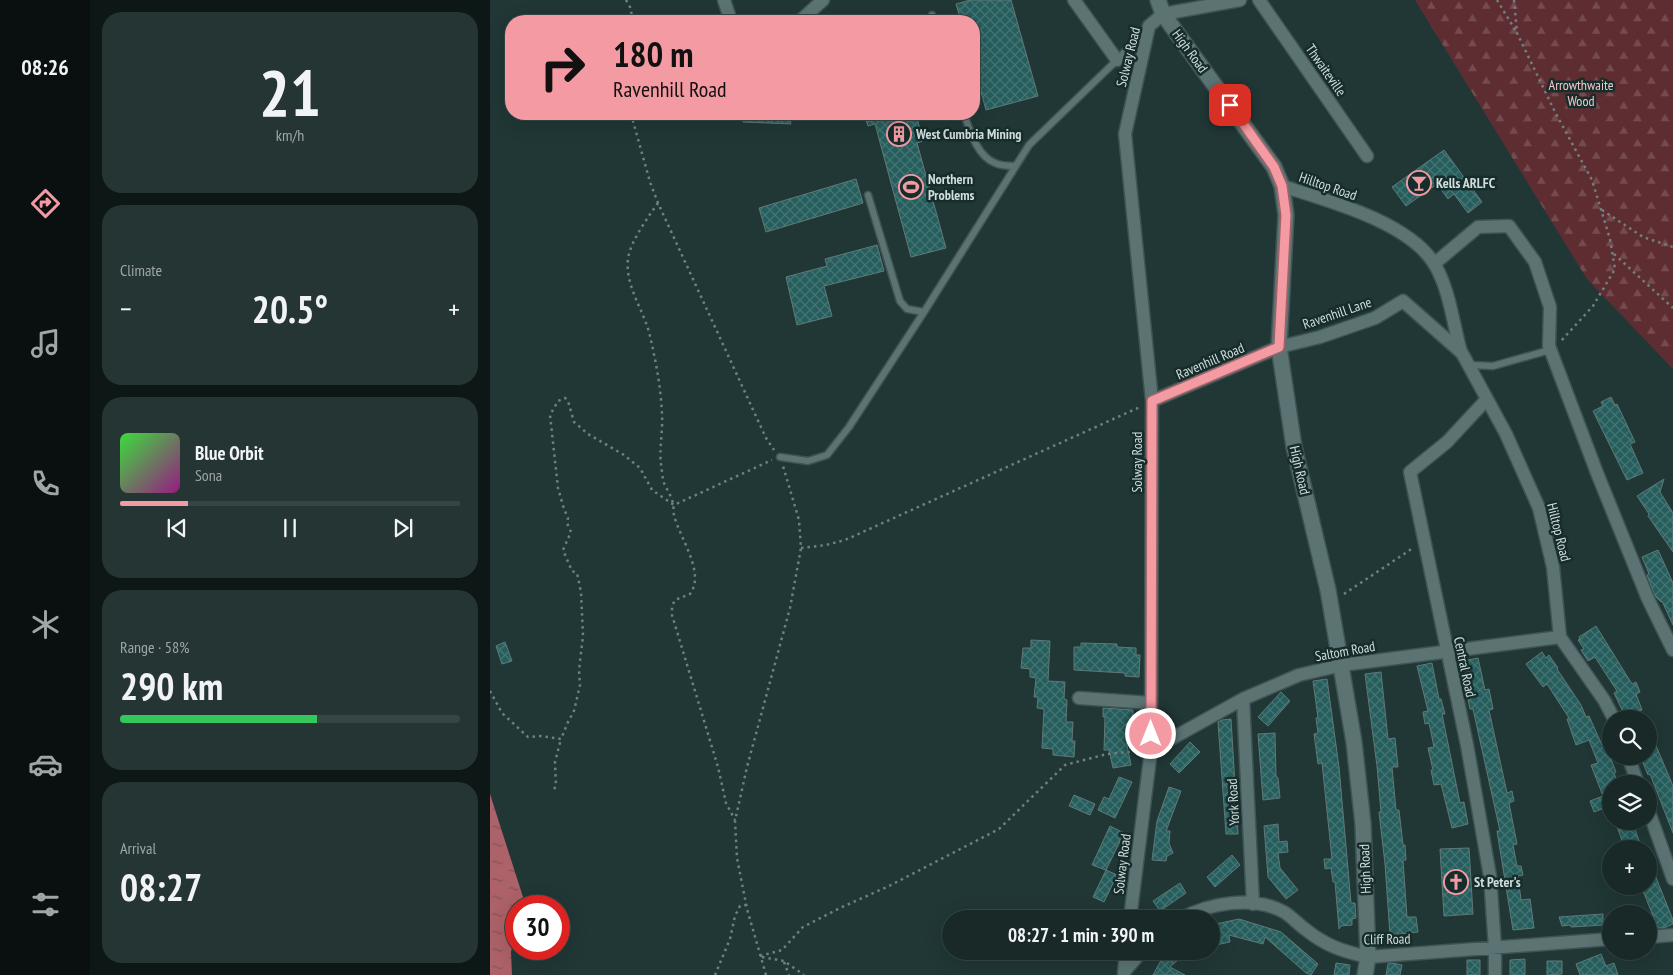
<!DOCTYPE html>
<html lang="en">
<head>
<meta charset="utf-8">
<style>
  :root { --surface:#182928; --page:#253534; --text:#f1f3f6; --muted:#9fa6a8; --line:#364545; --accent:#f49aa2 }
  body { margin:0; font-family:"PT Sans Narrow",sans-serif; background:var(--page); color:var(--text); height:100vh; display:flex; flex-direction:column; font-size:19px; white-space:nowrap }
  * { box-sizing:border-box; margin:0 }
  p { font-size:16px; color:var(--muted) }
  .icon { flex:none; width:28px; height:28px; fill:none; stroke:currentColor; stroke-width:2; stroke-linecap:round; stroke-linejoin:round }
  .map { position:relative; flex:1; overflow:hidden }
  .drawer { display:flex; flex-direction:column; gap:12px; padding:12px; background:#0d1716; width:400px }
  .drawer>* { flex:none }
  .hud { position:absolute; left:15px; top:15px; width:475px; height:105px; border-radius:20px; box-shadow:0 5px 20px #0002,0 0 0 1px var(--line); background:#f49aa2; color:#111; overflow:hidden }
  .controls { position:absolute; left:1112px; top:710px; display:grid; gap:10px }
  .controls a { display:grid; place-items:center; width:55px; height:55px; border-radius:50%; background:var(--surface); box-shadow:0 5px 20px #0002,0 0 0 1px var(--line); font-size:25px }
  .speed { position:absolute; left:15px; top:895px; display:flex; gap:10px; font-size:25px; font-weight:700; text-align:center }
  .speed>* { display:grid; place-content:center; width:65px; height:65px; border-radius:50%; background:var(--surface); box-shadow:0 5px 20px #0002,0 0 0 1px var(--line); line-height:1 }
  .speed .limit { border:8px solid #d22; background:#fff; color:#111 }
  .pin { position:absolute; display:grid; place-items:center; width:42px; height:42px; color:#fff; margin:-21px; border-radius:10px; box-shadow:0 2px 8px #0006 }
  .me { position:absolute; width:55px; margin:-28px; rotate:0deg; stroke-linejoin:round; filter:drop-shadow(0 0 4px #0008) }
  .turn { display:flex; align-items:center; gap:18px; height:105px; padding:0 25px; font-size:22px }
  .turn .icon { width:65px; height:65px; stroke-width:2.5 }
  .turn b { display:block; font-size:35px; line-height:42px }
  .big { font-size:38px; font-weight:700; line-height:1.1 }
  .drawer .widget { flex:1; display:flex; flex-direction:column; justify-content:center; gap:8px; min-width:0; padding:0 18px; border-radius:20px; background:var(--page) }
  .drawer .dial { align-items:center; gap:0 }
  .dial b { font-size:65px; line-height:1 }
  .song { display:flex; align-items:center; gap:15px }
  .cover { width:60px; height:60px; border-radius:8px; background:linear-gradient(135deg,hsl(120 70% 55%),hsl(310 70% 35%)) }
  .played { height:5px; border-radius:2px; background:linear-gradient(90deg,var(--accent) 20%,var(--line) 20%) }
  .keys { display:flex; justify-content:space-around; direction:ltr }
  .heat { display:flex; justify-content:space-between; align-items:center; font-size:28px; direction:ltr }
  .charge { height:8px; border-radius:4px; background:linear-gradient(90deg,#34c759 58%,var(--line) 0) }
  .trip { position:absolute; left:452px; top:910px; width:278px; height:50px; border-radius:25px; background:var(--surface); box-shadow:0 5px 20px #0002,0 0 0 1px var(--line); font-weight:700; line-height:50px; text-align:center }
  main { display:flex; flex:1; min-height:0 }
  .tab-bar { display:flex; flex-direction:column; width:90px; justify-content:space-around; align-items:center; background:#0a1010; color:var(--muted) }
  .tab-bar .icon { width:35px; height:35px }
  .tab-bar .current { color:var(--accent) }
  .tab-bar b { font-size:22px; color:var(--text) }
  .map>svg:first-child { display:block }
</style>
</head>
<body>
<main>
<nav class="tab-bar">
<b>08:26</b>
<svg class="icon current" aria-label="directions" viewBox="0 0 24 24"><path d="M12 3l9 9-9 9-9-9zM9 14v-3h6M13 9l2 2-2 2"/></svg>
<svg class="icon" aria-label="music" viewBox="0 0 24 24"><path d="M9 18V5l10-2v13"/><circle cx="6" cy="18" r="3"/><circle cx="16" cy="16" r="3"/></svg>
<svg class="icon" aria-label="phone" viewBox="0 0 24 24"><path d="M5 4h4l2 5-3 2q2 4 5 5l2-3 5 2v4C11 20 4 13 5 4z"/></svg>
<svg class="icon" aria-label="climate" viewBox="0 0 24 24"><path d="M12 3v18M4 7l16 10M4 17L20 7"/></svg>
<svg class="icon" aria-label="car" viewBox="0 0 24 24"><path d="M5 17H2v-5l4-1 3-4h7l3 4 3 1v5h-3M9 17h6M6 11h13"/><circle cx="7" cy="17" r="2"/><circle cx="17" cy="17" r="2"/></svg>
<svg class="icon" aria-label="filters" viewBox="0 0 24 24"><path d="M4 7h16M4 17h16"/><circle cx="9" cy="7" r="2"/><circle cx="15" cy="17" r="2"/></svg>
</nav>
<section class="drawer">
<div class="widget dial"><b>21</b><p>km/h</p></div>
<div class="widget"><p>Climate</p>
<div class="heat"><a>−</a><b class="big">20.5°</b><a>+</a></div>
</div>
<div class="widget">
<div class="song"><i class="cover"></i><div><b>Blue Orbit</b><p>Sona</p></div></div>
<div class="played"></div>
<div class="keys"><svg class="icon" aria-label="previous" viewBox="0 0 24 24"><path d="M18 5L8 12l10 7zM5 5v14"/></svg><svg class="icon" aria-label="pause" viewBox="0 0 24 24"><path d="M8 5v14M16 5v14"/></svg><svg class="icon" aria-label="next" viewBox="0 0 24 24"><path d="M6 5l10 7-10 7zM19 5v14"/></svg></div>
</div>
<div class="widget"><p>Range · 58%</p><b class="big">290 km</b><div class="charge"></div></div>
<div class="widget"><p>Arrival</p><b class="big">08:27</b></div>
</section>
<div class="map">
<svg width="1183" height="975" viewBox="0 0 1183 975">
  <defs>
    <pattern id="forest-firs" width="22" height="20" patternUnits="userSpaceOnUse" patternTransform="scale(1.25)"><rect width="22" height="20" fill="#5e2d32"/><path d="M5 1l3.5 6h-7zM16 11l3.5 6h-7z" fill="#744b4f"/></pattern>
    <pattern id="water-ripples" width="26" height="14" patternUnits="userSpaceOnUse" patternTransform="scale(1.25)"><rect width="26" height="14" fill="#ad6168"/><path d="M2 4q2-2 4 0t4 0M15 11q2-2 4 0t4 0" fill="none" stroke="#815559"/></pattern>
    <pattern id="building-cross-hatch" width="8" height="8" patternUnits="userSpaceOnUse" patternTransform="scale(1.25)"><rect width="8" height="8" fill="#255e5d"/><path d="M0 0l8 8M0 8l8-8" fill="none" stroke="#447574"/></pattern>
  </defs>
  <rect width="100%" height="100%" fill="#203736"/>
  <path fill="url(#forest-firs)" d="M925,0H1183V369L1097,279Z"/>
  <path fill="url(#water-ripples)" d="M0,794L33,897L31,906H26V930L21,952L22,975H0Z"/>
  <path fill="url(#building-cross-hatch)" stroke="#607977" d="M480,0H521L548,96L496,110L484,66V21H471L466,4Z
    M253,114H298L301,124L253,122Z
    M374,114H426L433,141L427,143L456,248L421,257L385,124L378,126Z
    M954,150L992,202L978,213L964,194L958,199L947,184L916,206L902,187Z
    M366,179L373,203L276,232L269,208Z
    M387,245L394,271L334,286L342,316L307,325L296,277L337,266L335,259Z
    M1121,397L1125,405L1127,404L1145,442L1140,444L1153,473L1137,480L1103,411L1113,406L1111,402Z
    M1174,479L1170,492L1183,513V552L1158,516L1159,514L1147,496Z
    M1168,550L1183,583V625L1172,601L1171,602L1165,596L1157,575L1159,574L1152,557Z
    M1106,626L1142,684L1146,682L1150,692L1146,694L1152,710L1136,718L1124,693L1127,691L1105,657L1098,661L1091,650L1094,649L1088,640L1090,639L1089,637Z
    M541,640L560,641L558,681L575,682L574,699L577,700L576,722H583L582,741H585L584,757L563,755V749L552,748L554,709L547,708L548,697H544L546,678L540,677V669L531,668L533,648H541Z
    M15,642L22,661L12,664L6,646Z
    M591,643L627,644V647L646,648V655H650L649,677L635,676V673L584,670V647H591Z
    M1052,652L1056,658L1059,655L1068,668L1067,669L1091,705L1096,717L1099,716L1112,745L1115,744L1126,772L1124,773L1128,784H1121V815L1117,807L1104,812L1100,801L1113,796L1101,765L1108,763L1099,740L1086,745L1077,719L1079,718L1057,684L1053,687L1036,664Z
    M988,658L995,690L999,689L1003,709L999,710L1017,793L1022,791L1024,801L1019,803L1027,844L1023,845L1027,866H1031L1033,875L1028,876L1031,900L1040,899L1044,928L1023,930L1007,831H1010L983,709H980L977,694L980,693L973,661Z
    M942,663L949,699H951L955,714H952L970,803L974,802L978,824L962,828L951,784L944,785L941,770H943L938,748L944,747L939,723L935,724L933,712L938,711L927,666Z
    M891,672L898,739L905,738L908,767H902L906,810H909L913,845H915L916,860H913L917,917H926L928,932L900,935L895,864L889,812H891L887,766L875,674Z
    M837,679L849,767L861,903H865L866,918L862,919V925L851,926L849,929L845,882H843L841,868L835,869L834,859H842L832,763L828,764L824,734L828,733L826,718H828L823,681Z
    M791,692L800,701L778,726L768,717Z
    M613,708L643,710V745H637L641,765L623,768L619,750H614L615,717H613Z
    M741,719L748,834H736L728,722L732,720Z
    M1159,729L1183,786V833L1160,774L1158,775L1150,756H1159Z
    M785,733L786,776L788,778L790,798L773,800L768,734Z
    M700,742L710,752L689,773L680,764Z
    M629,777L642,782L625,818L608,810L614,797L619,799Z
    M679,787L691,791L676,831H680L679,843L683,853L677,856L676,861L662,860L667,821Z
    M584,795L605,804L600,815L579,806Z
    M1125,821H1142L1152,849H1135Z
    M788,824L789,842L797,841L798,852L788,853L790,868L808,890L796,899L778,877L774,826Z
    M620,826L634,833L616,870L602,865Z
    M979,848L983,914L954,916L950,849Z
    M742,855L750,865L725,887L717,877Z
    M1159,860L1183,920V924L1174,928H1168L1151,886H1159Z
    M616,870L627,875L614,902L603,897Z
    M690,883L696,893L670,911L663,901Z
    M1113,914V925L1081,927V925L1072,926L1069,917Z
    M749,919L791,932L828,964L821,975L816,973L775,937L773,944L739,935L740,942L721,946V925Z
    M678,951H698L680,967L695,975H663L674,955Z
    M1111,954L1116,966L1124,963L1128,975H1090L1086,964Z
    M1035,959V975H1020V960Z
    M977,960H990V975H977Z
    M1057,961H1072V974L1057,975Z
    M846,963L860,965L859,975H844Z
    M902,963L912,965L910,975H896L898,964Z"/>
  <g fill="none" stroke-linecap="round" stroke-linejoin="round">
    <defs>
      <path id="lane" d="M442,15L444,21
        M474,114C480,131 487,156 505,163C511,166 519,166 525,166
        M378,195L410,301L417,309L434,312
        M979,365L1003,366L1060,350
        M290,457L318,461L337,455L359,427L434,312L539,145L627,60L656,29"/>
      <path id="street" d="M234,0L241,21
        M584,0L627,60
        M769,0L877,156
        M310,21L333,0
        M792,186C836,200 920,222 945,265C960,291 963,324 971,352
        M944,264L988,227L1019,226L1045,262L1060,307L1059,346L1107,473L1158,599L1183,650
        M997,399L957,442L920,472L977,745L1000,876L1005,948V975
        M662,401L789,347L830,337L885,318L913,301L972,353L1016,434L1049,508L1063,567L1070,637L1114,700L1124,719
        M589,698L661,703
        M753,699L763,904
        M661,750L753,699L809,675L852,665L1070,637
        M1138,756L1148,784
        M1159,812L1183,879
        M640,919L661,750L662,401L635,134L659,26L673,14L750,0
        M690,919C719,903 763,895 794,912C802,917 808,924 815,929C836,946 852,951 878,957L1121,939
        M1159,937L1183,935
        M634,972L652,951
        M634,973L636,951"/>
      <path id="secondary" d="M668,0L673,14L784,167L792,186L796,215L789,347L804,447L838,590L864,742L873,824L878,957L875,975"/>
    </defs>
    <use href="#lane" stroke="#3f5352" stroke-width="9"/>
    <use href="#street" stroke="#3f5352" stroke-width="15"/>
    <use href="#secondary" stroke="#3f5352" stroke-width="18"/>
    <path stroke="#6e8180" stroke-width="2.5" stroke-dasharray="2.5 4" stroke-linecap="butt" d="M136,0L140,7L143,21
      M1007,0L1027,33
      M1024,0L1027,33L1065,112L1102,180L1120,239L1125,269L1103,306L1071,341
      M141,114L160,182L168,203L276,438L284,450
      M168,203C158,217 140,242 138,259C135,287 154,310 160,336C166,362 171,388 172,415C173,430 169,451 171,464C172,470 172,477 174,483C177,490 182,497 183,504C184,508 183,512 184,515C189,537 216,573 200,594L185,600L182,606V615L228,767L236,803L245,820
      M1112,210L1153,237L1183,247
      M1124,254L1183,308
      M311,548L336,545L355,540L650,407
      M854,594L923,548
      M0,691L12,713L38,737L51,736L71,739L78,722L84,711L90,685L89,670L93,636L91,592L87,573L82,571L73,550L81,532L77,523L78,518L74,509L68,488L60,415L68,401L75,398L78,401L84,422L98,434L134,455L150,468L162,490L184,505L282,460
      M64,789L66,786L65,762L71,739
      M270,956L292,950L313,927L350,908L399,886L509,829L575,765L617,754L649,751
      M272,957L294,961L314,975
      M294,962L299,975
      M225,975L240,939L245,916L250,906L256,905
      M276,975L257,909L247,858L245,821L257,767L300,608L311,548L309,520L293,466"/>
    <use href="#lane" stroke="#5b7473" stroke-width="6"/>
    <use href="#street" stroke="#5b7473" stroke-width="12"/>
    <use href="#secondary" stroke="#5b7473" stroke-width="15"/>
  </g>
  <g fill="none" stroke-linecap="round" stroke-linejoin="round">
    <defs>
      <path id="route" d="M661,734L662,401L789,347L796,215L792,186L784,167L740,105"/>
    </defs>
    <use href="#route" stroke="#9f6469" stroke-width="12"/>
    <use href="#route" stroke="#f49aa2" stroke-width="9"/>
  </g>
  <defs>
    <symbol id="building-ring" viewBox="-11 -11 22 22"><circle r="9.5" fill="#162d2c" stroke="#f49aa2" stroke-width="1.5"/><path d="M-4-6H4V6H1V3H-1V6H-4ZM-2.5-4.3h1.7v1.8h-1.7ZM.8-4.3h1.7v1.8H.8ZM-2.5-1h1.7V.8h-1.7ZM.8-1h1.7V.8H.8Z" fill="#f49aa2"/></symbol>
    <symbol id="bar-ring" viewBox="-11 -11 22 22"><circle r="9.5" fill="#162d2c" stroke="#f49aa2" stroke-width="1.5"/><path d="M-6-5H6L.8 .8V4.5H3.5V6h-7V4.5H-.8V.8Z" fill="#f49aa2"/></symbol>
    <symbol id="stadium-ring" viewBox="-11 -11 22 22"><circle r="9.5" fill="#162d2c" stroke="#f49aa2" stroke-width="1.5"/><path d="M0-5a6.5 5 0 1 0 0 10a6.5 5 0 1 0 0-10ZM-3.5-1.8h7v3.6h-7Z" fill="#f49aa2"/></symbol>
    <symbol id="church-ring" viewBox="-11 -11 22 22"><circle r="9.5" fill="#162d2c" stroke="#f49aa2" stroke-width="1.5"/><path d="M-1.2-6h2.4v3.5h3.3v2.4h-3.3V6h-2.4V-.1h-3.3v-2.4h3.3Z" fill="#f49aa2"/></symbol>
  </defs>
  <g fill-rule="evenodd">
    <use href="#building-ring" x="395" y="120" width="28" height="28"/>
    <use href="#bar-ring" x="915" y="169" width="28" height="28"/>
    <use href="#stadium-ring" x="407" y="173" width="28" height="28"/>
    <use href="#church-ring" x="952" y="868" width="28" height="28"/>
  </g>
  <g text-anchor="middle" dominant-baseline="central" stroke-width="5" stroke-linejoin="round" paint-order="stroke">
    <g font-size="14" fill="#d0dddc" stroke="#162d2c">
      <text transform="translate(700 51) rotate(54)">High Road</text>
      <text transform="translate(638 57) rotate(-76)">Solway Road</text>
      <text transform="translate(836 70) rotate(55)">Thwaiteville</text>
      <text transform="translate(838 186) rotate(19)">Hilltop Road</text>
      <text transform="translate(847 313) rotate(-19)">Ravenhill Lane</text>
      <text transform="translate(720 361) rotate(-23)">Ravenhill Road</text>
      <text transform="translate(647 462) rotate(-90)">Solway Road</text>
      <text transform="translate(810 470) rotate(77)">High Road</text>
      <text transform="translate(1069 532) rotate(76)">Hilltop Road</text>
      <text transform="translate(855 651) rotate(-10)">Saltom Road</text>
      <text transform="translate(975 667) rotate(78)">Central Road</text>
      <text transform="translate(743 802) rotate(-93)">York Road</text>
      <text transform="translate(632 864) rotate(-83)">Solway Road</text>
      <text transform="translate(875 869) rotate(-92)">High Road</text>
      <text transform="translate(897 939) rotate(-1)">Cliff Road</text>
    </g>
    <g font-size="14" fill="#f3c6c8" stroke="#162d2c">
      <text x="1091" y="85">Arrowthwaite<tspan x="1091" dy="16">Wood</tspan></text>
    </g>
    <g font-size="14" font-weight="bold" fill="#d0dddc" stroke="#162d2c" text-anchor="start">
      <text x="426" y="134">West Cumbria Mining</text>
      <text x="438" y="179">Northern<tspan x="438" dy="16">Problems</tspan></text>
      <text x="946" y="183">Kells ARLFC</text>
      <text x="984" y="882">St Peter's</text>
    </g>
  </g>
</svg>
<div class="controls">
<a><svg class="icon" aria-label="search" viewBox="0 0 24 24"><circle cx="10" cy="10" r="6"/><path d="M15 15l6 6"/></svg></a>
<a><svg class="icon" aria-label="layers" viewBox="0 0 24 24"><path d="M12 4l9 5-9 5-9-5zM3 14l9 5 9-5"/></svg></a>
<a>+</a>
<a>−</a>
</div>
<div class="speed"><div class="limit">30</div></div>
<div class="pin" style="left:740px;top:105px;background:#d93025"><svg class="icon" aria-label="arrive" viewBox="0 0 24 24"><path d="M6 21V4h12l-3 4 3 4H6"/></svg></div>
<svg class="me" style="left:661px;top:734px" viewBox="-20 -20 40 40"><circle r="17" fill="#f49aa2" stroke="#fff" stroke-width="3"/><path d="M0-11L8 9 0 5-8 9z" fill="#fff"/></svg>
<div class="trip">08:27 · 1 min · 390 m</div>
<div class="hud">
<div class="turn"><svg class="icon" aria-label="right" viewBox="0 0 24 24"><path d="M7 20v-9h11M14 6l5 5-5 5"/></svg><div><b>180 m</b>Ravenhill Road</div></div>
</div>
</div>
</main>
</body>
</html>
